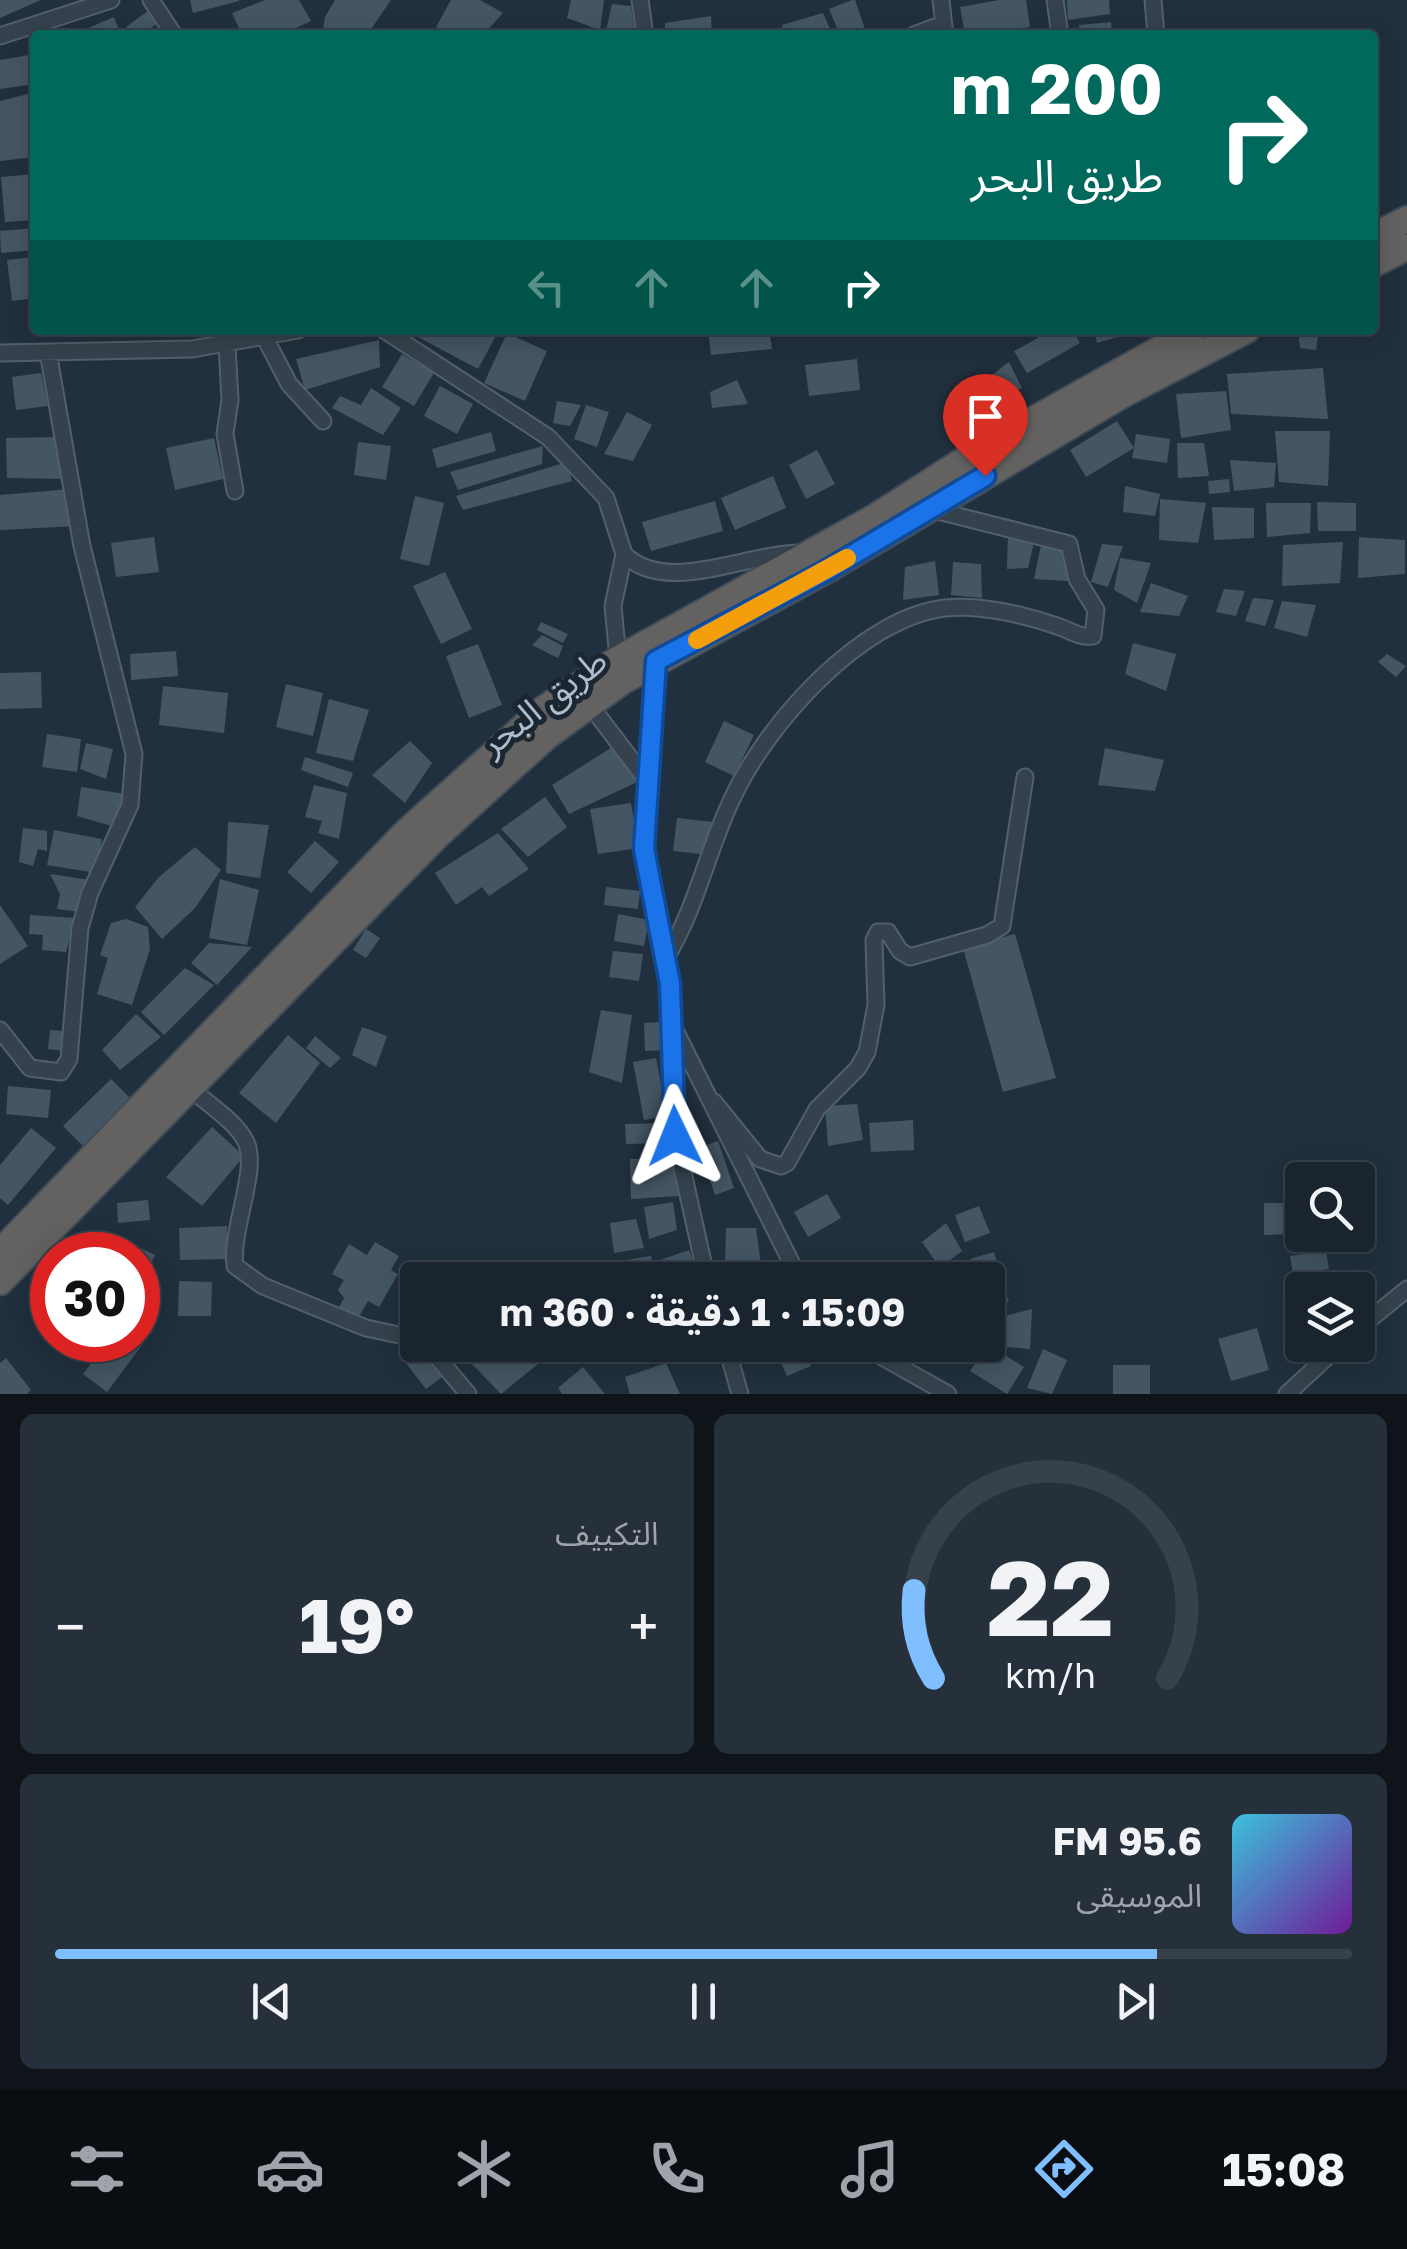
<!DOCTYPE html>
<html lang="ar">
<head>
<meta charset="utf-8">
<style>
  :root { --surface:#19242e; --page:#26303a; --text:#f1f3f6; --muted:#9fa4aa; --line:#37414a; --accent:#7fbeff }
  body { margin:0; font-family:"Golos Text","Noto Sans Arabic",sans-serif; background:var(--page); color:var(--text); direction:rtl; height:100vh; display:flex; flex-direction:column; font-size:38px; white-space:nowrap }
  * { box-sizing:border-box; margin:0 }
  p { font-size:32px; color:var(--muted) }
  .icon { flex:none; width:55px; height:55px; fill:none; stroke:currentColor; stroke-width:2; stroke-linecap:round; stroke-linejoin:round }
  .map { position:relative; height:1394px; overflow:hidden; direction:ltr }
  .panel { display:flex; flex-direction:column; gap:20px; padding:20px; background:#0e1419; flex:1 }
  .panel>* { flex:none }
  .banner { position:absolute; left:30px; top:30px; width:1348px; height:305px; border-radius:10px; box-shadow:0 5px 25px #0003,0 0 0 2px var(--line); direction:rtl; background:#00695c; color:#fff; overflow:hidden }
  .tools { position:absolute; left:1285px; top:1162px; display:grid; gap:20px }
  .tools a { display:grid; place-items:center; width:90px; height:90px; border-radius:10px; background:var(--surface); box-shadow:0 5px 25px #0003,0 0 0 2px var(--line); font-size:50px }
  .speed { position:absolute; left:30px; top:1232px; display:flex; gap:20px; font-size:50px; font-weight:700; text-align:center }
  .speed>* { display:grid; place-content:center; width:130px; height:130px; border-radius:50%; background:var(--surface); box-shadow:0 5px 25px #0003,0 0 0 2px var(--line); line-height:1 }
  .speed .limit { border:15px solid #d22; background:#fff; color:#111 }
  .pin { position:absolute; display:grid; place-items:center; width:85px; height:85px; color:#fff; margin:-102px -42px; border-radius:50% 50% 50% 0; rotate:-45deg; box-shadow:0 0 10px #0007 }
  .pin .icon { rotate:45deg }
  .me { position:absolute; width:110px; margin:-55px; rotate:358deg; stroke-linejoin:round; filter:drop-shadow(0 0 8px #0008) }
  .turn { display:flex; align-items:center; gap:35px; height:210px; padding:0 50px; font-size:45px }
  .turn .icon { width:130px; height:130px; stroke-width:2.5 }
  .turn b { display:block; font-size:70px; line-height:85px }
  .lanes { display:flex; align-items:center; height:95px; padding:0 50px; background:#0003; justify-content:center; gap:50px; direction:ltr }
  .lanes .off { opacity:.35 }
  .big { font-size:75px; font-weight:700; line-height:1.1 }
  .panel .card { flex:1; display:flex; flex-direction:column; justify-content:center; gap:15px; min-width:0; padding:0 35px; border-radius:15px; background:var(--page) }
  .panel .dial { align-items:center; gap:0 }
  .dial svg { height:260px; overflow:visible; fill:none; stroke:var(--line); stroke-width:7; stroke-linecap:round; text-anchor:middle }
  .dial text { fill:var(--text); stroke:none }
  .song { display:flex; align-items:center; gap:30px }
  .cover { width:120px; height:120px; border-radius:15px; background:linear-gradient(135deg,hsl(190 70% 55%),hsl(280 70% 35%)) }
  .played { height:10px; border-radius:5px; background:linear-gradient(90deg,var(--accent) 85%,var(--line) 85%) }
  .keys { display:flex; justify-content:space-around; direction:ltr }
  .heat { display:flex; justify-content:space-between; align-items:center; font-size:55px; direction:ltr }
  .panel .tiles { flex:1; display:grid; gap:20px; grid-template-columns:1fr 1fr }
  .card:last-child { grid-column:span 2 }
  .trip { position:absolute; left:400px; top:1262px; width:605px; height:100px; border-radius:10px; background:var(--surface); box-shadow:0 5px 25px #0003,0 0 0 2px var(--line); font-weight:700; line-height:100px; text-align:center; direction:rtl }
  .tab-bar { display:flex; height:160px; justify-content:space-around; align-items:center; background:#0a0e12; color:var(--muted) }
  .tab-bar .icon { width:70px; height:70px }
  .tab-bar .on { color:var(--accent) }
  .tab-bar b { font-size:45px; color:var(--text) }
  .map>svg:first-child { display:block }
</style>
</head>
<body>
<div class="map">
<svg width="1407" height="1394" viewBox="0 0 1407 1394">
  <rect width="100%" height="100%" fill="#21303e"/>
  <path fill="#445664" d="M0,0H41L0,18Z
    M190,0H239V1L193,13Z
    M265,0H299L311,21L281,35H242L232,13Z
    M335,0H391L367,35H322L325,17Z
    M451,0H480L503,13L483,35H448L436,27Z
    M571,0H604L600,30L567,18Z
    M852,0H855L867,35H840L829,9Z
    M999,0H1026L1030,27L965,35L960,7Z
    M1067,0H1109L1110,14L1068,20Z
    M612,4L631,6L635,35H605Z
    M149,10L158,23L141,35H133L126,27Z
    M823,13L833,35H784L782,25Z
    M711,16L712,35H665V23Z
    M114,17L121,35H72Z
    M1111,22L1112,35H1080L1079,25Z
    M35,54V84L0,89V60Z
    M32,93L35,157L0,161V101Z
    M35,174V220L5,222L1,177Z
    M35,228V250L1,253L0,231Z
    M35,257V298L12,301L7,260Z
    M423,330H499L478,369L416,336Z
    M708,330H769L772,349L711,355Z
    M1052,330H1073L1080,343L1027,373L1014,351Z
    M1094,330H1138V331L1097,343Z
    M1298,330H1319L1316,350L1300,348Z
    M507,333L547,351L525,401L484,383Z
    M379,340L380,367L305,390L296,359Z
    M402,354L434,373L414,406L382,387Z
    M857,359L860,390L809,396L805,365Z
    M1009,362L1022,388L957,416L949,407Z
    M1323,368L1328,419L1231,414L1227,374Z
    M41,373L48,406L16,410L12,377Z
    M737,380L748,404L712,408L710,392Z
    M440,386L473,404L457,434L424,416Z
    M371,388L401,408L383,435L332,408L340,396L361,405Z
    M1226,391L1231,430L1181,438L1176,394Z
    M557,401L581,405L570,426L553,423Z
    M586,405L609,412L597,447L574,439Z
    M627,412L652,425L633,461L604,454Z
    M1117,421L1134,448L1136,434L1170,439L1167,463L1132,458L1134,448L1086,477L1070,450Z
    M1275,431H1330L1328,486L1279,482Z
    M491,432L496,451L437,468L432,449Z
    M59,437L66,479L7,478L6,438Z
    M214,438L223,479L175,490L166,448Z
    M358,442L391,446L386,480L354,475Z
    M1177,443H1204L1209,476L1178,478Z
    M543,446L542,464L458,490L450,472Z
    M817,450L835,484L806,499L789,465Z
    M1230,460L1276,463L1274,487L1234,491Z
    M567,462L572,481L463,510L456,496Z
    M773,476L786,508L735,530L721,498Z
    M1229,479L1230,492L1209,494L1208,481Z
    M1125,486L1160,494L1155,516L1123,512Z
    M70,489L76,526L0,530V495Z
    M415,496L444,503L429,566L400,559Z
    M1160,499L1206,503L1198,543L1159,540Z
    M715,501L723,531L651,551L642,522Z
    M1317,502L1356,503V531H1318Z
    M1266,503H1311L1310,533L1267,537Z
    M1212,507L1254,508V538L1214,540Z
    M1008,536L1035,538L1028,568L1007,569Z
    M154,537L159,572L116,577L111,543Z
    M1359,537L1405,540V574L1358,578Z
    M1042,540L1064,544L1068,581L1034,579Z
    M1343,542L1340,583L1282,586L1283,545Z
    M1102,544L1123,546L1108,587L1091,582Z
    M1120,558L1151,563L1137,603L1114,590Z
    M935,561L939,595L903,600L905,567Z
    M953,562L981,564L982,598L951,595Z
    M445,572L472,629L441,644L413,586Z
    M1151,583L1188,596L1179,616L1140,612Z
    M1224,589L1245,591L1236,616L1216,612Z
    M1253,598L1274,600L1265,626L1245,621Z
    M1282,601L1316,605L1307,637L1274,628Z
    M541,622L568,634L563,643L537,630Z
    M542,635L563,646L558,658L532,645Z
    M1133,643L1176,654L1166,691L1125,674Z
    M478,644L502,705L469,718L446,656Z
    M176,651L178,676L131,680L130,654Z
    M1387,654L1406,666L1396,677L1378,662Z
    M41,672L42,708L0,709V673Z
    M286,684L323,693L313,736L276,727Z
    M163,686L228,693L224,733L159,725Z
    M329,699L369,710L353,761L316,753Z
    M724,721L754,735L734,776L705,762Z
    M47,734L81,739L77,772L42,767Z
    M410,741L432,763L405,803L372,775Z
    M86,743L113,749L106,779L80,769Z
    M614,746L637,782L569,814L552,785Z
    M1105,748L1164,760L1155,791L1098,785Z
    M305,757L353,773L348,787L301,770Z
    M314,785L347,793L339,839L318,833L322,821L305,817Z
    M81,787L125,794L115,827L77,816Z
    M545,797L567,827L528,857L501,829Z
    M631,803L639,848L598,854L590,809Z
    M677,818L713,822L709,855L673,851Z
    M228,822L269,825L260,878L226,873Z
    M23,828L47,831V851L38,849L33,866L19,862Z
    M54,830L102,839L96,873L47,865Z
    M498,833L529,869L489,896L482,887L456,905L435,873Z
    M315,841L339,862L311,893L287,872Z
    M195,847L221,870L195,908L162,939L135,907L159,877Z
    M50,874L90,880L80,912L57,909L60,894Z
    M220,879L259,890L247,945L209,938Z
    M606,887L640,891L638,909L604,905Z
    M0,905L28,946L0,964Z
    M618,914L649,920L644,946L614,941Z
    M30,915L76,918L66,952L42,950L43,935L29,934Z
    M126,919L148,927L150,949L132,1005L97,994L108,958L100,955L111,923Z
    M366,929L380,938L366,958L353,950Z
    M1015,934L1056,1078L1003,1092L963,948Z
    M209,943L252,947L217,985L191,963Z
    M613,951L643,954L639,981L609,977Z
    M185,968L214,985L164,1035L141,1012Z
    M601,1010L632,1015L622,1083L589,1072Z
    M136,1014L161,1037L120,1070L102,1050Z
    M665,1022L667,1050L645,1051L644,1023Z
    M362,1027L387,1036L376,1067L352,1055Z
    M50,1030L65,1031L64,1051L48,1049Z
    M288,1035L320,1063L276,1123L239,1093Z
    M315,1036L341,1058L330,1068L306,1048Z
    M656,1058L667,1116L644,1120L633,1062Z
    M111,1079L133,1101L85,1148L63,1126Z
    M8,1086L51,1090L48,1118L6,1114Z
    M857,1104L863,1140L828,1146L825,1106Z
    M913,1120L914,1150L871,1152L869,1123Z
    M669,1123V1143L626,1144L625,1124Z
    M212,1127L244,1156L202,1206L166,1177Z
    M31,1128L56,1148L8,1205L0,1198V1165Z
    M718,1141L734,1188L715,1195L699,1148Z
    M673,1158L680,1196L631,1199L630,1159Z
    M827,1194L841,1218L808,1237L794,1212Z
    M148,1200L150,1220L118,1223L117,1203Z
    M673,1202L677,1230L649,1239L644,1207Z
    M1264,1203H1291L1292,1234L1264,1235Z
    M979,1206L990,1233L965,1242L955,1215Z
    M636,1219L644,1248L614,1253L610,1223Z
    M946,1223L962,1251L940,1268L922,1242Z
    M227,1226L228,1259L180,1260L179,1228Z
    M726,1228H756L761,1265L725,1267Z
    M128,1242L155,1255L138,1289V1255H122Z
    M375,1242L399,1256L391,1270L398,1274L379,1307L368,1301L358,1318L339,1307L344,1298L338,1290L344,1280L332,1274L349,1244L367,1255Z
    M689,1250L696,1268L666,1278L660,1260Z
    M1326,1251L1329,1269L1293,1274L1290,1256Z
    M994,1252L1009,1302L988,1308V1280H977L970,1259Z
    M651,1256L655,1280H597L595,1265Z
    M1343,1277L1366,1297L1358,1306V1290H1331Z
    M179,1281L212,1282L211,1316H178Z
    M1032,1309L1030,1349L994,1346L996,1318Z
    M138,1317L154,1329L107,1392L83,1374L109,1340H138Z
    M1257,1328L1269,1370L1231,1381L1218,1339Z
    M489,1345H529L543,1360L501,1394L471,1363Z
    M686,1345H717L719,1351L691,1360Z
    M773,1345H805L811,1366L787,1376Z
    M988,1345L1024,1367L1007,1394L970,1371Z
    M424,1347L445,1375L426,1389L405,1362Z
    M1043,1349L1067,1360L1052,1394L1027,1388Z
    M6,1358L31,1390L27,1394H0V1363Z
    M666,1363L680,1394H630L625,1377Z
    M1113,1365H1150V1394H1113Z
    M583,1367L605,1394H562L558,1388Z"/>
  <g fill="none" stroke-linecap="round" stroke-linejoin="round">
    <defs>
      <path id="minor" d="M151,0L174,35
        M640,0L645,35
        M941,0L945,35
        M1055,0L1060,35
        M1153,0L1156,35
        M914,35L943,24
        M0,36L111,0
        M384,330L548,437L606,498L624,554L613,606L618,659
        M265,338L289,384L323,421
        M227,345L230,400L225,434L235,491
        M0,353L192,349L298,330
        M624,554C665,596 747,553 801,553
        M656,661L645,849L670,983L675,1136L707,1280
        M590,705L649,783
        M665,959C696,910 707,851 732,799C766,725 860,618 945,608C979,604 1025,615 1057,626C1070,630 1079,638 1093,636L1096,610L1077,579L1069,544L930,509
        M0,1030L30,1068L61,1072L69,1059L80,928L90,893L130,805L134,754L82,546L48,352
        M675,1030L800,1280
        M189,1087C206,1103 236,1121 246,1142C259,1169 230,1231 235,1266L263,1286L366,1328L418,1339
        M714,1102L760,1159L781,1166L787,1163L817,1109L858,1068L867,1052L876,1005L874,940L878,932H888L900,951L910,957L987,935L1002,926L1025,777
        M1358,1329L1407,1289
        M427,1345L468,1394
        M726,1345L740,1394
        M861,1345L948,1394
        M1287,1394L1340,1345"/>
      <path id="trunk" d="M1372,237L1407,219
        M1372,265L1407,247
        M0,1252L407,831L542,710L618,659L875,517L986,446L1194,330
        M0,1282L438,835L546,737L623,681L827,570L1124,394L1247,330"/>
    </defs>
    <use href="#minor" stroke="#535f6b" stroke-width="19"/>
    <use href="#trunk" stroke="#404c58" stroke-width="29"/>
    <use href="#minor" stroke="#35424d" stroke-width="15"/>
    <use href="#trunk" stroke="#646260" stroke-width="25"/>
  </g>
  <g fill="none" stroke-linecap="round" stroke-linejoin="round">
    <defs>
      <path id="route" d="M675,1136L670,984L644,849L656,661L827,570L985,476"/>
    </defs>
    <use href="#route" stroke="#114b97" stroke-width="25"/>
    <use href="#route" stroke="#1a73e8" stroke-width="18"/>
    <path stroke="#f59e0b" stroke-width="18" d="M697,640L847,558"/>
  </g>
  <g text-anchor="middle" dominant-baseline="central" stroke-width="10" stroke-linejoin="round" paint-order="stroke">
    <g font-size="35" fill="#b0bcc9" stroke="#1a2732">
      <text transform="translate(543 701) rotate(-38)">طريق البحر</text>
    </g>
  </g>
</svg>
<div class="tools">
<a><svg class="icon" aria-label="search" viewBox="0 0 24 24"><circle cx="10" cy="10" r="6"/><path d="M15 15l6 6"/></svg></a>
<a><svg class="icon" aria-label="layers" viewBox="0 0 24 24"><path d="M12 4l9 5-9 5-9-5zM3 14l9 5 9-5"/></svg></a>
</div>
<div class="speed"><div class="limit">30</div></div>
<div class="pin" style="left:985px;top:476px;background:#d93025"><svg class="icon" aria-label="arrive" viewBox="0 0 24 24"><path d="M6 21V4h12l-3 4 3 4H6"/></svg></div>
<svg class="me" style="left:675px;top:1136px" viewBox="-20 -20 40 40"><path d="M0-17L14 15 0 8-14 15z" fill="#1a73e8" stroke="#fff" stroke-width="4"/></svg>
<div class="trip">15:09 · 1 دقيقة · 360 m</div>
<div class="banner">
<div class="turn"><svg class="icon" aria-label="right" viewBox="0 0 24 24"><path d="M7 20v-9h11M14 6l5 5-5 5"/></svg><div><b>200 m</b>طريق البحر</div></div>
<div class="lanes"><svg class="icon off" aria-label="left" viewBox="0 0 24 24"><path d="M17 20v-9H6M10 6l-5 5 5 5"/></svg><svg class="icon off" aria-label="ahead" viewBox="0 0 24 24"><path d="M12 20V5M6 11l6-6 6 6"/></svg><svg class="icon off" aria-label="ahead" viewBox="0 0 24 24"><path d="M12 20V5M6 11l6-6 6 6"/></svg><svg class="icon" aria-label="right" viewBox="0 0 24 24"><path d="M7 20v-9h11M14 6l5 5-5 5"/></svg></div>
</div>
</div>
<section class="panel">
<div class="tiles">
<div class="card dial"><svg viewBox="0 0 100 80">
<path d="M14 69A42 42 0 1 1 86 69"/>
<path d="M14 69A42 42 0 0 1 8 42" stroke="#7fbeff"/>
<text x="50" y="56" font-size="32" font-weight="700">22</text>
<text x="50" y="72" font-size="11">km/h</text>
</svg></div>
<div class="card"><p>التكييف</p>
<div class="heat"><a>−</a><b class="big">19°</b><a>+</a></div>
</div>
<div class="card">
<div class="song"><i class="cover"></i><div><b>95.6 FM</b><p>الموسيقى</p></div></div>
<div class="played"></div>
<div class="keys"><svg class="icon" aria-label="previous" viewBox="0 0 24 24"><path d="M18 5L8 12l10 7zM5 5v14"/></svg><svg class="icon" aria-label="pause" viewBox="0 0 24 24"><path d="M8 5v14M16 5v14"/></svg><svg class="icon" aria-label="next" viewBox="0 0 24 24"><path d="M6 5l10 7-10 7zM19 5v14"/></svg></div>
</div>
</div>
</section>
<nav class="tab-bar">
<b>15:08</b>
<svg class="icon on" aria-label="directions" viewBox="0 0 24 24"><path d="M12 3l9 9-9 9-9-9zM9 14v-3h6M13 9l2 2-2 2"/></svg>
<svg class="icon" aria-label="music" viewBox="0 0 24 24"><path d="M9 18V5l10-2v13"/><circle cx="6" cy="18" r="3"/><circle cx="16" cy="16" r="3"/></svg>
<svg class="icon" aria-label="phone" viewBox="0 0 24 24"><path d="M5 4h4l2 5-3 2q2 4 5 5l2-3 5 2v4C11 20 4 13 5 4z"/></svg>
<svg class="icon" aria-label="climate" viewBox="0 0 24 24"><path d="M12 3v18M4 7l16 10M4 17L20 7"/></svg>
<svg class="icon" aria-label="car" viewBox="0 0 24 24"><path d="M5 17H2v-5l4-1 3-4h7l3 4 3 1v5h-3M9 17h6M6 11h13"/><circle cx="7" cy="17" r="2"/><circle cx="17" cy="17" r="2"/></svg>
<svg class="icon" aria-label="filters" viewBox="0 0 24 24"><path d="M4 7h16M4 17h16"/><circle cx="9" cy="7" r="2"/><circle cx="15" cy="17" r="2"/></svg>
</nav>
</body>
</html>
